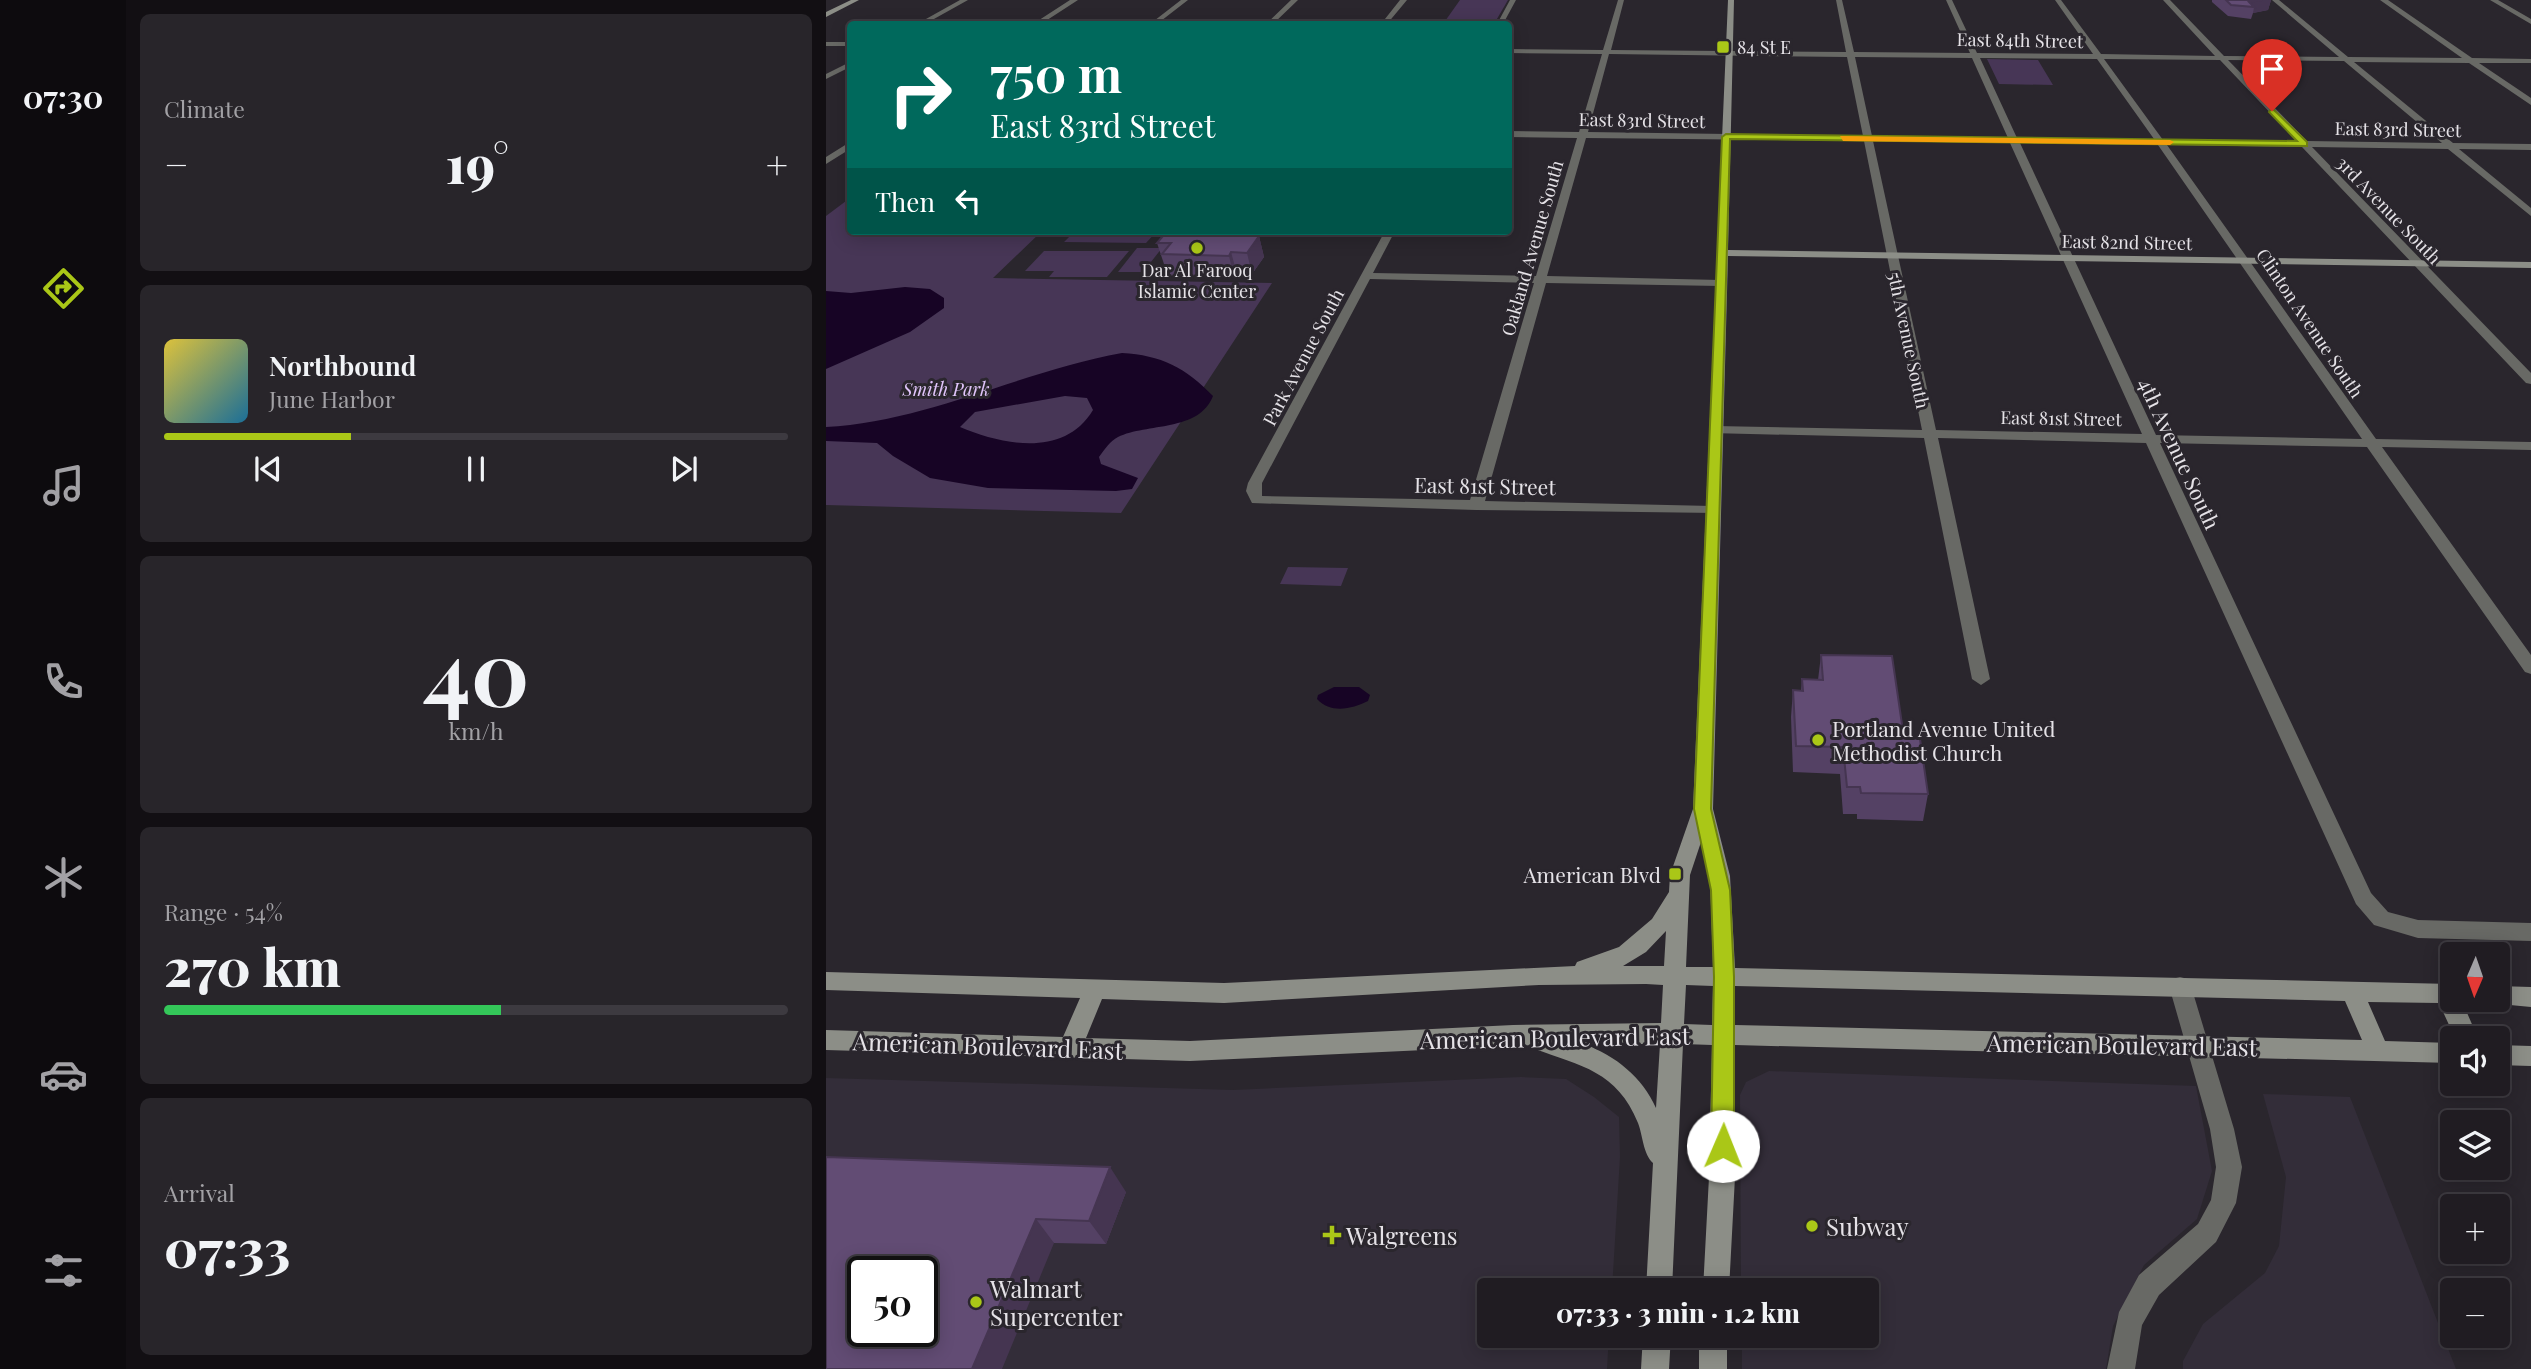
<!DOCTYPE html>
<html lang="en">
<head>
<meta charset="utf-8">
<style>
  :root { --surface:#201c22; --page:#28252a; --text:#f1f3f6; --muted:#a2a1a5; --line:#3d3a40; --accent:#aac717 }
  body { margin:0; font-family:"Playfair Display",serif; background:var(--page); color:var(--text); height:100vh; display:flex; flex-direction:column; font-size:26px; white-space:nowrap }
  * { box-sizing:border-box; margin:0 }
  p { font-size:23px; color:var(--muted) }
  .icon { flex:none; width:38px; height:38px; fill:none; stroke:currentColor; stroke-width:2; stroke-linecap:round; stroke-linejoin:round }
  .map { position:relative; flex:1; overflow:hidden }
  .details { display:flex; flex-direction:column; gap:14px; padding:14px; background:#120f13; width:700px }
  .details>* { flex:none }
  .top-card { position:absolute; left:21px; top:21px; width:665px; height:214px; border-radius:7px; box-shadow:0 4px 18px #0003,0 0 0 2px var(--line); background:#00695c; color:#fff; overflow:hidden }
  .needle { width:46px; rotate:182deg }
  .controls { position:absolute; left:1614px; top:942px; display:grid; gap:14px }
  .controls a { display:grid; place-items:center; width:70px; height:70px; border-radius:7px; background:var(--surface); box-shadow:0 4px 18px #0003,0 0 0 2px var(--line); font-size:35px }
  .speed { position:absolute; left:21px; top:1256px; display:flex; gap:14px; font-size:35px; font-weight:700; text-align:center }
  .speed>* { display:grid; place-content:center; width:91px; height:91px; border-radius:50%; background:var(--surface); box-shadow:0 4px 18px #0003,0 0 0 2px var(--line); line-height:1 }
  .speed .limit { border:4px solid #111; border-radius:10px; background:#fff; color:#111 }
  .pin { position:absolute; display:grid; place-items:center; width:60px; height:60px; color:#fff; margin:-72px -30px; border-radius:50% 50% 50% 0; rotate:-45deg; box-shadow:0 0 7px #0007 }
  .pin .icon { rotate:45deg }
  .me { position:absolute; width:77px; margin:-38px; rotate:1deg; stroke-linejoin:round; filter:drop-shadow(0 0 5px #0008) }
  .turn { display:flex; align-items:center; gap:24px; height:147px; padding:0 28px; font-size:32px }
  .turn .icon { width:91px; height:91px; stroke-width:2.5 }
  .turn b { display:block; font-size:49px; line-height:60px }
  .then { display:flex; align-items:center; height:66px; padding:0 28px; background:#0003; gap:14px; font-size:26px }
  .big { font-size:52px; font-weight:800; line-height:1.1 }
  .details .tile { flex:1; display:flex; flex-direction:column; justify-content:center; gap:10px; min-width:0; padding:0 24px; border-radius:10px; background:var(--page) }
  .details .dial { align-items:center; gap:0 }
  .dial b { font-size:91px; line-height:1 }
  .song { display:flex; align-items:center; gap:21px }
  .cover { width:84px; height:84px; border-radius:10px; background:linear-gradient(135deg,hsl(50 70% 55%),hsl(200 70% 35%)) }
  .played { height:7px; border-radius:4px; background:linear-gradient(90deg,var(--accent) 30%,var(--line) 30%) }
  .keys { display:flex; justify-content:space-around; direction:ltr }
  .heat { display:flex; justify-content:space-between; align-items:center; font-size:38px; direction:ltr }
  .charge { height:10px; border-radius:5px; background:linear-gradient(90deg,#34c759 54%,var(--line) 0) }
  .trip { position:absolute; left:651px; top:1278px; width:402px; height:70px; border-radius:7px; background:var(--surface); box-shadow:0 4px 18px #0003,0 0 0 2px var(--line); font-weight:800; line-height:70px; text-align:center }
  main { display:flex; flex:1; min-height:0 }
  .menu { display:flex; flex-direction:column; width:126px; justify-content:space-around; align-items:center; background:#0d0b0e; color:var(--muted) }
  .menu .icon { width:49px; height:49px }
  .menu .selected { color:var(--accent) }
  .menu b { font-size:32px; color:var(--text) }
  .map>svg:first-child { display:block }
</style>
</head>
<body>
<main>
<nav class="menu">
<b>07:30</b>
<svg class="icon selected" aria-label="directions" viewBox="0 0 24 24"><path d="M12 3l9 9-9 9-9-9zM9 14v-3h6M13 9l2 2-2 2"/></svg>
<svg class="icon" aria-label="music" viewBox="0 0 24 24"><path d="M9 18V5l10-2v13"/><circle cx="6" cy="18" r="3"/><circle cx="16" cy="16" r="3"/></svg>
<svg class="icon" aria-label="phone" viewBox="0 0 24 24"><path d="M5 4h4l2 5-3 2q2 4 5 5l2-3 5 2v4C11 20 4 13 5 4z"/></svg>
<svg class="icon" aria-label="climate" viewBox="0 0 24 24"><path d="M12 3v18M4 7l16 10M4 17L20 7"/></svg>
<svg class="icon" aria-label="car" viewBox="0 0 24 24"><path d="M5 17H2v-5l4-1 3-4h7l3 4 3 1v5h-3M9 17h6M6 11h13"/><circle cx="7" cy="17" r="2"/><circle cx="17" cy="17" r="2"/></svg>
<svg class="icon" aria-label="filters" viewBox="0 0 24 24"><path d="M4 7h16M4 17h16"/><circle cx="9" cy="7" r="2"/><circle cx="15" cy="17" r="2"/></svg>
</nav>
<section class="details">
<div class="tile"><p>Climate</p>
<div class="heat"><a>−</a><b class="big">19°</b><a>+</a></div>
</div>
<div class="tile">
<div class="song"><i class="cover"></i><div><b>Northbound</b><p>June Harbor</p></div></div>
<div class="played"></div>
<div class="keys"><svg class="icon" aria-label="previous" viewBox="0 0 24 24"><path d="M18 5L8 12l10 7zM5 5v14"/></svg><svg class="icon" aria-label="pause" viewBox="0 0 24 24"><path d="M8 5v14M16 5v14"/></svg><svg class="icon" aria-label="next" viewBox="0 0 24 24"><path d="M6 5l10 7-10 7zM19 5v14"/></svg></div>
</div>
<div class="tile dial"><b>40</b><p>km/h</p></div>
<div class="tile"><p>Range · 54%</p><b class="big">270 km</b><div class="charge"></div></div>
<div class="tile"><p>Arrival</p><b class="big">07:33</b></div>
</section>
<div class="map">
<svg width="1705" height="1369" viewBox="0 0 1705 1369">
  <rect width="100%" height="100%" fill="#2a262d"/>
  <path fill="#332d39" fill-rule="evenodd" d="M943,1071L1370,1086L1386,1171L1371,1219L1318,1265L1287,1326L1280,1369H916V1335H1041V1290H915L914,1095L920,1082Z
    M695,1077L740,1079L768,1097L793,1117L794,1157L786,1290H663V1335H783L781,1369H0V1078L407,1090ZM37,1272H96V1332H37Z
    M1437,1094L1524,1097L1630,1369H1357V1361L1377,1324L1439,1273L1453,1246L1460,1177Z"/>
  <path fill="#473656" d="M634,0H682L668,24H617Z
    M1161,59L1212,60L1227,85L1173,84Z
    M24,198V231H216L167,278L446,283L295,513L0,505V216Z
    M249,231H331L320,243L238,242Z
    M311,248H336L317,272H292Z
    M218,251H303L281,277H223L228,271H199Z
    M462,567L522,568L515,586L454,584Z"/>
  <path fill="#170425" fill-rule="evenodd" d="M79,287L104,289L118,298V308L84,332L0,369V291L25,293Z
    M296,353C335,355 360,368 387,396C373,432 321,423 292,437C284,441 279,449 273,457L275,464L312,478L306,489L290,491L162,488L104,478L67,456L51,443L0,441V427C100,422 199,370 296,353ZM239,396L261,398L267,410C238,458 177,445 134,427L149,412Z
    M508,687H533L544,695L542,701C526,709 505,714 491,699L492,695Z"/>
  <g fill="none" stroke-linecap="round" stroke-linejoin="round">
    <path fill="#686965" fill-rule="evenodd" d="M134,0H142L99,24H91Z
      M244,0H252L215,24H207Z
      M355,0H362L331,24H324Z
      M465,0H472L447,24H440Z
      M574,0H581L561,24H555Z
      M684,0H690L677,24H671Z
      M792,0H798L785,50L1020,52L1010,0H1016L1028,52L1144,53L1120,0H1126L1151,53L1267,54L1229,0H1235L1275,54L1389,56L1337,0H1344L1398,56L1513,57L1446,0H1453L1522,57L1636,58L1554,0H1562L1646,58L1705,59V63H1653L1705,98V105L1643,63L1528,62L1627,143L1705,144V150L1633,149L1705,208V216L1622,149L1486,147L1705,373V384L1700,383L1476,147L1341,145L1550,439L1705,442V450L1556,447L1705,655V674L1699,672L1541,447L1334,443L1545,893L1562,912L1592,920L1705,923V941L1592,938L1548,925L1530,904L1320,443L1112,438L1164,679L1155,685L1146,679L1098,438L884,433V427L889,426L1096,430L1038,141L760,138L721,276L894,280L900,283L894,286L720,283L659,501L886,506L893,510L891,513L650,510L426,503L420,491L422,483L559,231H569L547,273L710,276L751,138L682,137V131L753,132L776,54L682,53V49L777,50ZM783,54L1021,57L1037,136L762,132ZM1029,57L1146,58L1182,138L1046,136ZM1154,58L1271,59L1328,139L1191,138ZM1278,59L1394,60L1471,141L1337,140ZM1402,60L1518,61L1616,143L1481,141ZM1047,141L1184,143L1316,434L1110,430ZM1194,143L1332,145L1536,439L1330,435ZM544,279L708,283L644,500L436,496V483Z
      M1664,0H1672L1705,19V24Z
      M0,42H24V46H0Z
      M24,62V67L0,79V74Z
      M24,142V149L0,164V157Z
      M1354,977L1362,979L1365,986L1408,1129L1416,1167L1410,1203L1390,1242L1333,1295L1316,1325L1309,1369H1281L1293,1312L1313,1275L1372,1224L1385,1200L1390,1167L1384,1129L1343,986L1346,979Z"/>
    <path fill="#8c8e87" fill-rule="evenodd" d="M25,0H33L0,17V12Z
      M902,0H908L902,250L1705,262V268L902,256L887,809L904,876L909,968L1626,984V999H1635L1652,1038H1629L1613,1003L1542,1002L1559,1041L1626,1043V1063L909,1045V1177L903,1290H877L883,1177L886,1045L857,1044L846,1290H820L827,1163C817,1154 817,1136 812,1123C791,1071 755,1066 709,1049L707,1045L364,1061L0,1050V1030L237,1037L254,998L0,990V972L398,983L749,966L751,962L793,947L826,919L843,892L844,875L867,809ZM875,842L884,876L887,967H860L864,875ZM840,931L838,966H797L820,952ZM820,984L837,985L835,1023L687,1025L364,1041L260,1038L276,999L398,1003L713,985ZM860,985L887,986L886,1025L858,1024ZM909,986L1519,1001L1536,1040L909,1025ZM758,1044H834L830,1108C816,1077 790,1056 758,1044Z
      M1671,986L1705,987V1007L1663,1003L1661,999H1671Z
      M1671,1045L1705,1046V1066L1671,1065Z
      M817,1335H845L843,1369H815Z
      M873,1335H901V1369H873Z"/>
  </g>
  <path fill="#544164" d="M1386,0H1445L1442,10L1427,13L1425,19L1402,16L1386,2Z
    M341,231H427L424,235L433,236L438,257L426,274H411L408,277L342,276L331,243Z
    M995,655L1078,738L1102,794L1097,821L1031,819V814H1017L1014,774L967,772L965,717L967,690L975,691L976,679L992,680Z
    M0,1157L300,1192L280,1244L228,1243Z"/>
  <path fill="#453551" d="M1436,0H1445L1442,10L1427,13L1428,7L1423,2Z
    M406,231H427L411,252L404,234Z
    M433,236L438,257L426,274L421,253Z
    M405,252L411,274L408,277L403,256Z
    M284,1167L300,1192L280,1244L263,1221Z
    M210,1219L228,1243L176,1369H146Z"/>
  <path fill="#624c74" stroke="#453551" stroke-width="2" fill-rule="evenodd" d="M1400,0H1436L1423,2L1428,7L1405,5Z
    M341,231H406L404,234L433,236L421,253L405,252L403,256L336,254L345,243H331Z
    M995,655L1066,656L1078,738L1094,739L1102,794L1035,793L1034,787H1021L1017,747L970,746L967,690L977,691L976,679L997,680Z
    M0,1157L284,1167L263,1221L210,1219L146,1369H0ZM37,1272H96V1332H37Z"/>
  <path fill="#aac717" stroke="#6e810f" stroke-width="2" d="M1446,108L1481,142V146L904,139L885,809L904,890L908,977V1146L904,1153L897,1156L889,1153L885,1146L888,977L885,890L868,809L896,137L900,134L1471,141L1443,112Z"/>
  <path fill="#f59e0b" d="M1014,136L1344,140L1348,142L1344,145L1017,141Z"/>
  <g fill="#aac717" stroke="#2a262d" stroke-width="2.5">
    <rect x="890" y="40" width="14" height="14" rx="3.5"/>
    <circle cx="371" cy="248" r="7"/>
    <circle cx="992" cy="740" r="7"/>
    <rect x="842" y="867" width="14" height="14" rx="3.5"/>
    <circle cx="986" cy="1226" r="7"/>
    <path d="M502.5 1224.5h7v7h7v7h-7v7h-7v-7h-7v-7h7z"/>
    <circle cx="150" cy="1302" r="7"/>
  </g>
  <g text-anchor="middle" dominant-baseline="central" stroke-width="6" stroke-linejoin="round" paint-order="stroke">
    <g font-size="18" fill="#e5e2e7" stroke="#2a262d">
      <text transform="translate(1194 40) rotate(1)">East 84th Street</text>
      <text transform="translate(816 120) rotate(1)">East 83rd Street</text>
      <text transform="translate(1572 129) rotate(1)">East 83rd Street</text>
      <text transform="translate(1563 210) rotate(46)">3rd Avenue South</text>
      <text transform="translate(1301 242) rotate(1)">East 82nd Street</text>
      <text transform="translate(706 248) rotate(-74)">Oakland Avenue South</text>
      <text transform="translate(1484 323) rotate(56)">Clinton Avenue South</text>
      <text transform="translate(1083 340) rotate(78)">5th Avenue South</text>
      <text transform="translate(477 357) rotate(-62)">Park Avenue South</text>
      <text transform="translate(1235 418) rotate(1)">East 81st Street</text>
    </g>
    <g font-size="18" fill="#e5e2e7" stroke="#2a262d" text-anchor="start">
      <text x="911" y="47">84 St E</text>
      <text x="371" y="270" text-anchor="middle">Dar Al Farooq<tspan x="371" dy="21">Islamic Center</tspan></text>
    </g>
    <g font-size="18" font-style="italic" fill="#e1c5fb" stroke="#2a262d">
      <text x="120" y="389">Smith Park</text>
    </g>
    <g font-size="21" fill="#e5e2e7" stroke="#2a262d">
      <text transform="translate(1354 453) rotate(65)">4th Avenue South</text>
      <text transform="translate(659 485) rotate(1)">East 81st Street</text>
    </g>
    <g font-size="21" fill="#e5e2e7" stroke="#2a262d" text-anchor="start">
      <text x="1006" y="728">Portland Avenue United<tspan x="1006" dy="24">Methodist Church</tspan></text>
      <text x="835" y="874" text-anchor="end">American Blvd</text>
    </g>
    <g font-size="24" fill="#e5e2e7" stroke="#2a262d">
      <text transform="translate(729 1037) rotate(-1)">American Boulevard East</text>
      <text transform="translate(1296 1044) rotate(1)">American Boulevard East</text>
      <text transform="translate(162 1045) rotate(2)">American Boulevard East</text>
    </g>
    <g font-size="24" fill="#e5e2e7" stroke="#2a262d" text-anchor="start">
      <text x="1000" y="1226">Subway</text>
      <text x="520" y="1235">Walgreens</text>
      <text x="164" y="1288">Walmart<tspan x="164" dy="28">Supercenter</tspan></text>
    </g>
  </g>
</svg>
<div class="controls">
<a><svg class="needle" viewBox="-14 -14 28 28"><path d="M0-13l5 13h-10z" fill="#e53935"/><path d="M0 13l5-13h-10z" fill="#a2a1a5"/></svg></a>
<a><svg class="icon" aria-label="sound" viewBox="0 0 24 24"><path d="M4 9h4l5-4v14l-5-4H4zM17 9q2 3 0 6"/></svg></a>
<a><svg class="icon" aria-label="layers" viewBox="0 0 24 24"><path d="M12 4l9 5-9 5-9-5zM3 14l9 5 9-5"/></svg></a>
<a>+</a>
<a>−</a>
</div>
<div class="speed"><div class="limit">50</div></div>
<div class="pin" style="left:1446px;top:111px;background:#d93025"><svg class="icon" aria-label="arrive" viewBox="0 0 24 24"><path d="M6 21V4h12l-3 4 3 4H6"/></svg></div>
<svg class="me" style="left:897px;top:1146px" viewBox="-20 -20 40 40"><circle r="19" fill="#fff"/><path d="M0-13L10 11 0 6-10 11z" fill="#aac717"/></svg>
<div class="trip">07:33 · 3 min · 1.2 km</div>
<div class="top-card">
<div class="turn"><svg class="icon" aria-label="right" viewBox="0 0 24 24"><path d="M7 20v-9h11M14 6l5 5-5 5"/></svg><div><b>750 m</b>East 83rd Street</div></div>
<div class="then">Then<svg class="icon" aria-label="left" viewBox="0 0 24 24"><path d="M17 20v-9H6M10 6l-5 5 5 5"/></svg></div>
</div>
</div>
</main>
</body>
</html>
